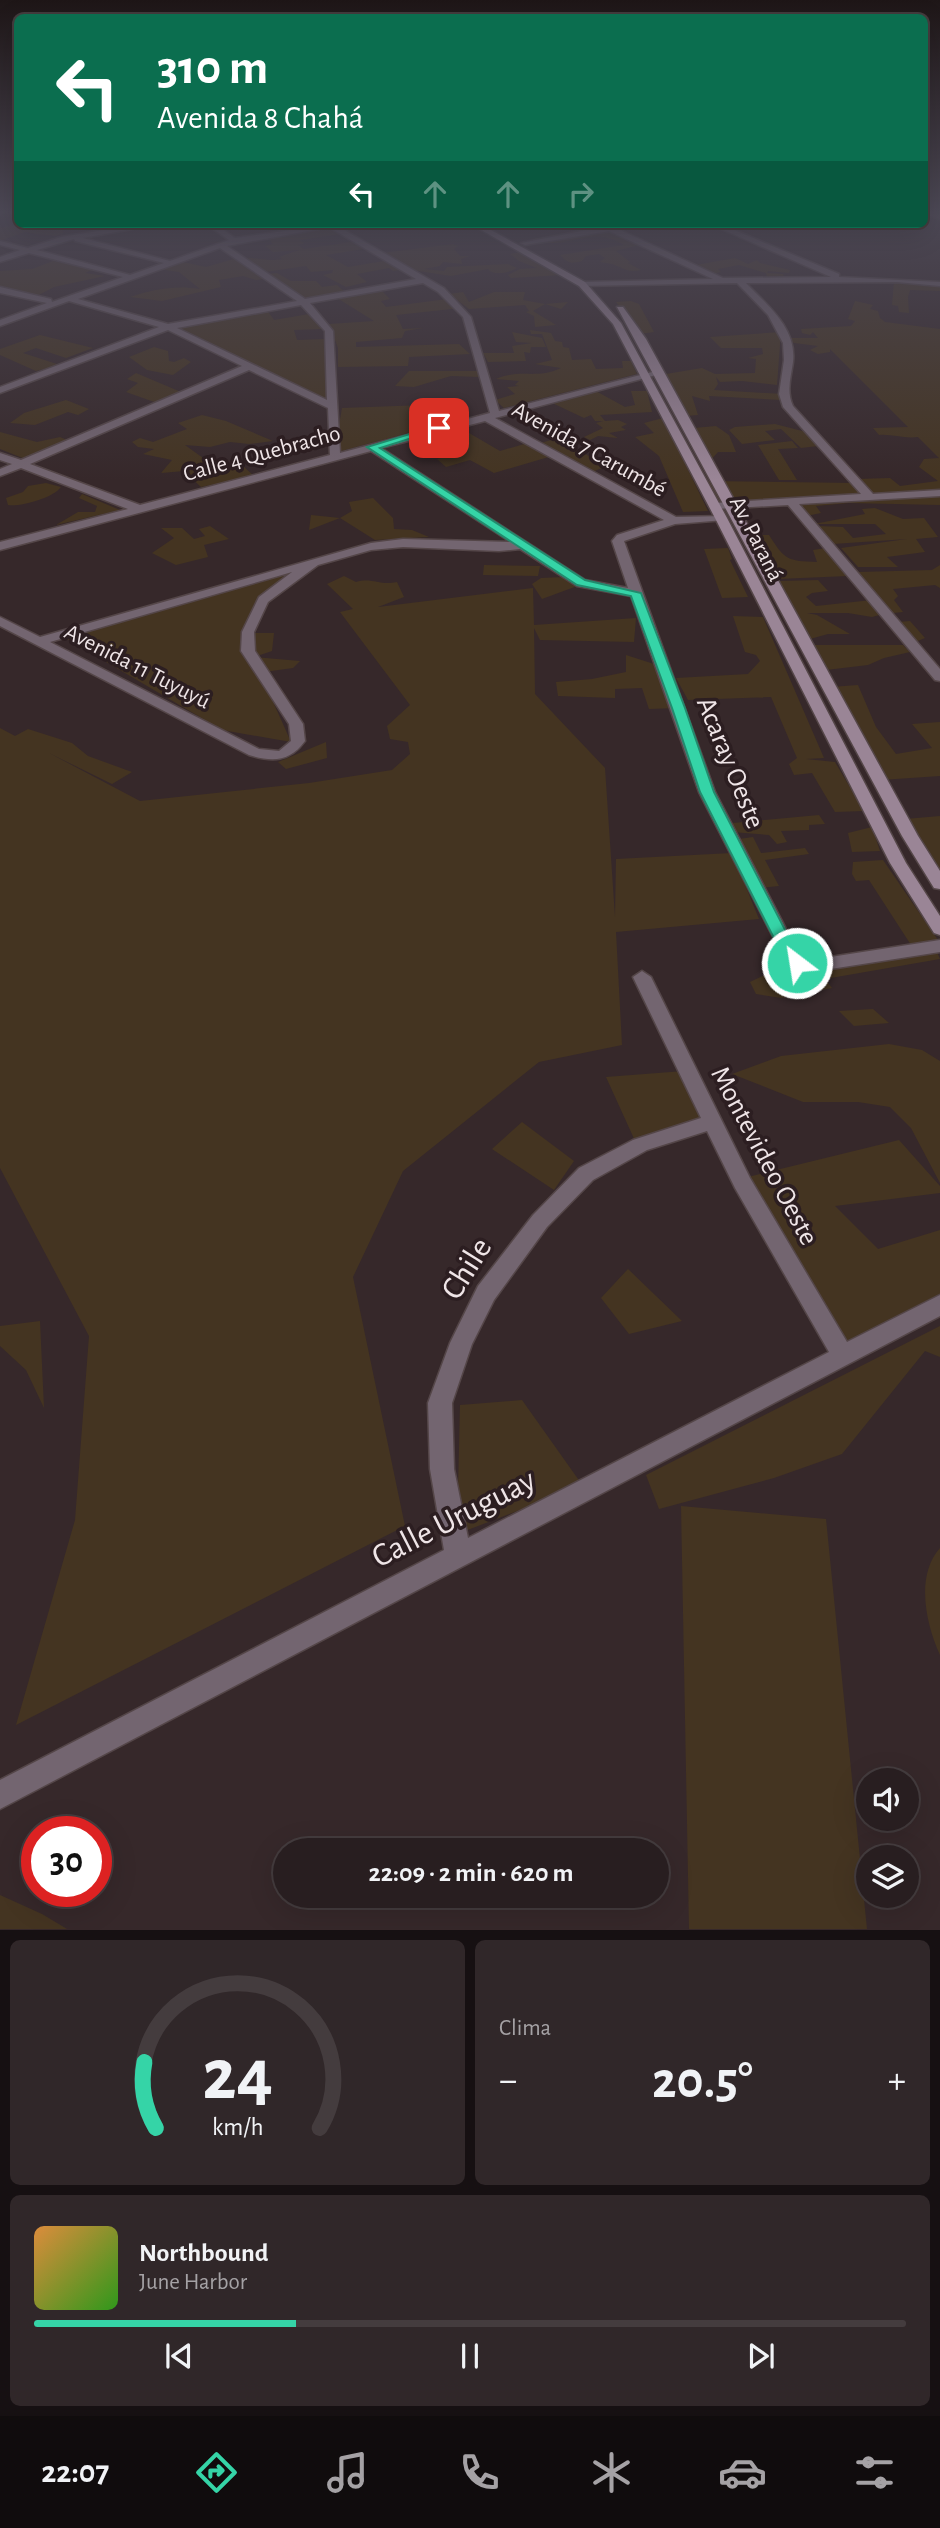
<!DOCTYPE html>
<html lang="es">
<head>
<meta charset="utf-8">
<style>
  :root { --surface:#281e20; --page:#302729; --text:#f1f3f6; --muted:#a5a2a5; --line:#443c3e; --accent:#35d4a7 }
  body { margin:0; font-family:"Alegreya Sans",sans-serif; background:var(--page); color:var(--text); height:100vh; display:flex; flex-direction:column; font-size:26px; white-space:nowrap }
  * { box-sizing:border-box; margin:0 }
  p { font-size:23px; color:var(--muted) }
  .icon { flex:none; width:38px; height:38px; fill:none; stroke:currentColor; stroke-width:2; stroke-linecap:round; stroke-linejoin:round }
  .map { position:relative; height:1930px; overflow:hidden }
  .panel { display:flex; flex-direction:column; gap:10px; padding:10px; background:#161012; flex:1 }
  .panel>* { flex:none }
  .hud { position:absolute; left:14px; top:14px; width:914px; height:214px; border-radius:10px; box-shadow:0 7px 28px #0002,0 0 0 2px var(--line); background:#0b6e4f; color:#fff; overflow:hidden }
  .fabs { position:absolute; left:856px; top:1768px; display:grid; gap:14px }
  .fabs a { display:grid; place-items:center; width:63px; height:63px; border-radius:50%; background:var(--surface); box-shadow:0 7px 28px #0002,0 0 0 2px var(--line); font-size:35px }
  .speed { position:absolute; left:21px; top:1816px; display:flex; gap:14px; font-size:35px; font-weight:700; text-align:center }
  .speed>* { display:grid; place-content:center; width:91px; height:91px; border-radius:50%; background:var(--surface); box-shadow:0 7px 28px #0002,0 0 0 2px var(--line); line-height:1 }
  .speed .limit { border:10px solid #d22; background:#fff; color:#111 }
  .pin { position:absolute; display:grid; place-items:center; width:60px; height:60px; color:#fff; margin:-30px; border-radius:14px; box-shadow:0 4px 10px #0006 }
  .me { position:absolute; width:77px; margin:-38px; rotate:329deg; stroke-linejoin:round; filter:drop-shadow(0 0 5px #0008) }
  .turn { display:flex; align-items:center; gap:24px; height:147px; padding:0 28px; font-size:32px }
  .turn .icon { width:91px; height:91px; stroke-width:2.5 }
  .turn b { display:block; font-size:49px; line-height:60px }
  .lanes { display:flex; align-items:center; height:66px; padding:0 28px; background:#0003; justify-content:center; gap:35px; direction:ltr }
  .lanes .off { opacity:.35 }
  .big { font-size:52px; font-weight:600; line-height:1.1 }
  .panel .card { flex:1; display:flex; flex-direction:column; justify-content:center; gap:10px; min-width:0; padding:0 24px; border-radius:10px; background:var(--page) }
  .panel .dial { align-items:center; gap:0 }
  .dial svg { height:182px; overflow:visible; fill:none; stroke:var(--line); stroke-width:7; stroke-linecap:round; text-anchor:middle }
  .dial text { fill:var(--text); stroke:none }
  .song { display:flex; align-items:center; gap:21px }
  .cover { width:84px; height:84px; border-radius:10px; background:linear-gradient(135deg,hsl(30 70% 55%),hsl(110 70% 35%)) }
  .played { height:7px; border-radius:4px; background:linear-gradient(90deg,var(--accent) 30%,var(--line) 30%) }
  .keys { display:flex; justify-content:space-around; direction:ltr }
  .heat { display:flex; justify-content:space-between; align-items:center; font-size:38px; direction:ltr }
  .panel .tiles { flex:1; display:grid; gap:10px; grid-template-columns:1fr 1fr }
  .card:last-child { grid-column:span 2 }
  .trip { position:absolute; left:273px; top:1838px; width:396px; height:70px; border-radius:35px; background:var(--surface); box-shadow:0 7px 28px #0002,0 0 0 2px var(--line); font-weight:600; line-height:70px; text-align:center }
  .tabs { display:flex; height:112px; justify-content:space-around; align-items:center; background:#100c0d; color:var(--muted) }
  .tabs .icon { width:49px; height:49px }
  .tabs .on { color:var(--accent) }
  .tabs b { font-size:32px; color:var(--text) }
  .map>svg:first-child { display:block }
</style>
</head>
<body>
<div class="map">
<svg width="940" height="1930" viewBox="0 0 940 1930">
  <rect width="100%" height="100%" fill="#36282a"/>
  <path fill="#443421" d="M18,224H51L41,228H62L63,233L56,236L25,232L0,241V228Z
    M578,224H600L607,227L602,230L613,232L639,245L616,251L630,262L628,263L641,270C627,273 624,268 612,264C608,263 604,263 600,262L605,258L599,254L586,256L582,261C570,264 568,263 560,255L624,245C590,223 565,253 532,239L595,227Z
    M330,227L341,234L300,240L304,244L298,245L304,249L351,242L363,249L326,255L348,267L390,260L382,253L453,244L458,246L454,249L460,256H470L461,259L462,264L443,262L440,266L424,269L444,271L447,267L508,264L517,268C509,273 493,276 488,269L451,276L405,269L393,271L389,268L357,274L367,282L346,287L323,275L332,273L333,270L311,272L306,266L265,272L243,258C258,257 267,262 282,259L279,257L299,250L273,252L265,246L273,244L267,236Z
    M521,252L562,275L511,278L508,275L520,269L537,268L519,261L510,254Z
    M237,258L263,279L256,280L243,276L219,280L221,287L162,301L130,297C154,289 176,285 200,289L179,272L159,269L178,261L206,267Z
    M735,258L748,264L757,260L760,263L790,270L789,273L768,271L767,273L783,274L785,279L767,278L766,273L739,265L718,269L721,272L711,274L696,265Z
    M53,261L94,269L85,273L105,276L54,287L35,297L0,288V271L32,269Z
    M277,273L291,281H316L322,287L337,285L346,293L307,301L266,274Z
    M894,281C910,282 924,288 940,286V291L910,290L908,297L909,313L899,312L898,306L892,305Z
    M381,290L390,299L381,301L386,307L447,299L461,308L396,315L403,329L423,328L405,331L402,338L356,342V347L459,344L470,354L409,357L408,366L338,367V348L329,324L374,321L337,298Z
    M463,292L469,302L494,292H525L523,300L545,304L568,302L561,309L545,304L533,311L556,325L535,327L534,316L526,312L529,311L525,305L469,309L449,294Z
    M631,301L639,304L654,332L640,334L616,302Z
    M855,301L873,305L870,309L878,311L880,318L885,322L940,329V491L874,495L857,479L890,478L900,486L938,481L919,467L924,459L939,458L918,437C904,439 893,434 879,435L873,428L908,427L830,349V352L818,354L810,350L818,346L794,343L787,338H818L813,332L810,335L802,333L801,329L851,326L855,321L848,319Z
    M267,310L274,320L315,313L324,329L294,330L297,340L327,339L329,402L172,329Z
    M530,330L551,333L555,341L562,342L563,347L569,348L572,360L591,359L596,369L623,368L622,361H631L637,374L504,408L495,400L515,394L507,387L519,386L515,385L519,381L496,379C521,368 535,380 561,368L535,364L552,360L542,334H531Z
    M512,332L542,338L546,347H531L530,353L524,352L526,361L488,362L483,353H514L512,346L532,343L516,342Z
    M781,332L777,385L742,381L720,382L716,377L718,384L714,390L783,394L781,400L709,396L710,401L692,396L698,415L686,416L663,381L666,374L702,368L715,374L755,373L756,359L748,358L763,354L762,348H721L710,337Z
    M40,335L93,348L66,358L36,348L23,353L60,365L36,371L0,355V349Z
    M154,347L168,351L169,361L174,362L184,358L191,362L173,375L147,370L129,357Z
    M409,371H483L480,377L451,376L414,387L395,386Z
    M136,373L181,392L157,403L126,392L138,383L127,379Z
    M594,390L625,407L635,405L631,391H647L652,412L600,415L605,421L618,420L627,424L621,427L626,430L609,433L618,438L598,436L590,440L584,437L603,428L596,423L603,421H595L591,415L584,418L548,401Z
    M66,400L89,409L78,415L68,412L35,425L10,423L24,413Z
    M424,405L420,423L450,412L453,421L334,453L342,408Z
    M202,415L226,421L273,441L249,444L230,442L210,447L185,445L221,471L243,466L254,476L201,487L184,471L161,473L172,460L143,454L154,449L138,447L132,442L140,438L153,442L187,429L178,423Z
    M663,418L708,511L683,512L659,456L635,437L654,433L644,423Z
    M775,424L810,433L818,446L801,448L781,429L765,431L775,440L742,444L729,430L735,427Z
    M457,426L500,451L531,442L552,456L494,473L470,460L446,467L437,459L450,456L447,452L457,447L436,432Z
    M716,426L729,435L736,452H718L708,463L694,428Z
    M0,432L37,442L60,437L69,441L25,459L0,449Z
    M561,437L570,442L567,444L607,466L592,472L541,443Z
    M792,441L798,448L778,449L797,480H779L758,445Z
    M706,481L854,483L863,495L714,503Z
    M46,483L61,487C53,498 21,507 8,505L6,498L23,492L28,486Z
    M82,494L120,510L56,525L78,512H95L97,506L79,498Z
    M940,495V505L849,503L816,506L821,513L806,516L797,503Z
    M373,498L393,518L394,529L412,530L429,537L375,540L340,518L309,530L311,515L340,518L352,511L349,502Z
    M875,508L903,519L924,518L938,537L916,539L925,552L887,557L898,567H858L841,548L907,539L833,544L817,526L843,527L853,538L886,534L875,524H814L865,514L862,509Z
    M210,526L229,539L204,545L208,557L176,565L152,553L174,538L161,528H182L194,539L205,536L199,529Z
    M749,535H769C785,560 787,561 817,562L813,550L826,548L848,576L778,579Z
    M728,548L732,559L730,560L748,597L722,598L704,549Z
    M484,565L540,566L538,576L483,575Z
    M940,565V588L935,585L893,589L898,596L894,600L903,612L893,613L898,622L910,621L925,638L913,643L858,572L932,570Z
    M293,568L254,604L249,630V633H274L272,651L254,657L300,661L293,668L264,672L254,659L291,742L222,730L62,636Z
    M344,576L356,582C372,577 380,586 397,582L404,597L378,607L533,588L534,625L636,618L634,642L540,640L534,628L535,694L605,768L615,917L616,859L732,853L759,919L616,932L622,1045L539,1062L403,1171L353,1277L405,1526L16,1725L75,1520L89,1336L0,1168V728L15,736L28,729L72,743L88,756L132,772L112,784L49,753L140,801L309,783L392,770L410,754L408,742L390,739L387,726L410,705L340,612L353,609L327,584Z
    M564,577L580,585L542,599L532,584L541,578Z
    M818,580L828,591L812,593L806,597L816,606L872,600L883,614L872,617L848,613H807L817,615L850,634H828L810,639L792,614L780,581Z
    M733,616L763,617L824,758L806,759L835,762L864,811L835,812L812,773L794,775L789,764L797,758L771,697L688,700L676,678L748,674L760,661L756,655L745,652Z
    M812,645H903L910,652L884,658L868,665L826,670Z
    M626,655L654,664L676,708L649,709L642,688L615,689V698L558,696L556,682L592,679L626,672Z
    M858,685L876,727L896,754L932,748L912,724L940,722V776L881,780L831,687Z
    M326,742L327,758L286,769L278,762Z
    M819,815L825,824L809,825V830L781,831L787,842L777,844L769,835L732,832L733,823Z
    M940,816V875L905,819Z
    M872,827L880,851L852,852L848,833Z
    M753,837L761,853L805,848L809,854L765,860L779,886L760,888L739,839Z
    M883,860L938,940L911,945L869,880L856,881L852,874L853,862Z
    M936,950L940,959L825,979L832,988L781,998L756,994L750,982L771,972L783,962L822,979L817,969Z
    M873,1009L889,1023L854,1026L839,1011Z
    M889,1044L922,1050L940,1061V1183L911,1128L890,1107L858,1102H803L732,1074L781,1056Z
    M684,1071L708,1120L636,1143L606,1077Z
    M522,1122L574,1161L554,1190L492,1149Z
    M899,1140L940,1186V1193L835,1206L878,1249L940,1230V1305L846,1353L744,1178Z
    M628,1269L682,1321L629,1334L601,1298Z
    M40,1321L44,1408L26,1370L0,1346V1326Z
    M940,1326V1357L925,1351L842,1454L774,1478L659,1509L646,1475Z
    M522,1400L583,1486L457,1534L460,1405Z
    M681,1506L826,1519L867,1929H689Z
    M940,1548V1655C926,1624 915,1576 940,1548Z
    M0,1895L42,1914L67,1929H0Z"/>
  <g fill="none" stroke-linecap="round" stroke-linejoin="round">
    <defs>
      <path id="street" d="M0,210H8L0,214Z
        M924,210L940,214V219L924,214Z
        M141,224H159L83,238L170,261L229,240L206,224H215L235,238L334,224L444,288L471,317L499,411L660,370V374L495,418L676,517L725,516V520L675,524L624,541L715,792L800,956L811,960L940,940V952L811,972L787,964L699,792L631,596L577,586L520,549L499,551L403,547L371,550L318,565L268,602L254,632L255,651L303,724L305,741C290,762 272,762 249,755L0,626V617L40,637L371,543L403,539L511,542L371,451L0,550V542L128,509L21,468L0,476V469L12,464L0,460V453L21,460L242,366L168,330L0,393V387L159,327L69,301L0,326V320L47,303L0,293V287L51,299L52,302L123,277L29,253L0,262V257L20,250L0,245V241L28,248L61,237ZM329,227L416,279L305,299L227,246ZM74,239L75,241L164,263L130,275L37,250ZM220,248L297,301L168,324L78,299ZM423,283L438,292L463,317L490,413L340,453L333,331L310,303ZM301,305L325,331L327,400L177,328ZM249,370L328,408L330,455L140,505L30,464ZM485,421L664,520L617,535L612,541L628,588L585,580L381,448ZM292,572L259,597L242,632L241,651L289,724L291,741L279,751L259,749L50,642Z
        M597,224H639L618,229L723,278L831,277L710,224H720L839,274V277L940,282V286L897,282L746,283C767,305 797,328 793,362C791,377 786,391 793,406L873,494L940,490V496L799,504L940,669V681L935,680L788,505L715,509L709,506L715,503L861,494L783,407L779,394L784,360L783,343L768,315L737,283L579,286L582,282L713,279L609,231L525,245L521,243L602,227Z
        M642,971L651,977L750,1178L847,1342L940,1295V1316L0,1809V1780L444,1550L430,1469L428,1403L450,1343L478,1286L533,1215L579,1168L633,1140L701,1118L633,977ZM707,1131L735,1188L829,1352L468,1538L454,1469L452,1403L472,1344L494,1300L547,1227L593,1180L647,1150Z"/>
      <path id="secondary" d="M471,224H480L585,282L621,323L727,518L906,863L940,916V935L934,933L890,863L715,518L613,324L579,286Z
        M617,307H623L646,339L918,836L940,871V889L934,888L902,836Z"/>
    </defs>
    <use href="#street" stroke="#544648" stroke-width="3"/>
    <use href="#secondary" stroke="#544648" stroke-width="3"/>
    <use href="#street" fill="#736570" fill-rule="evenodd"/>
    <use href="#secondary" fill="#9a8596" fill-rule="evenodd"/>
  </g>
  <linearGradient id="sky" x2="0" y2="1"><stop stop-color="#1e1617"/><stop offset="0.44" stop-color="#4c4855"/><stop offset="1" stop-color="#4c4855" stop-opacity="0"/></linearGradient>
  <rect width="940" height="480" fill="url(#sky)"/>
  <path fill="#35d4a7" stroke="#228a6d" stroke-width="2" d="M436,426L444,428L380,448L585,580L641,593L685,708L714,792L799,957L805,963L802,967H791L785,960L700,792L672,708L631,596L577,585L367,447Z"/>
  <g text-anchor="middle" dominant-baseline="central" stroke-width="7" stroke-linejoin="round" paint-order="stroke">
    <g font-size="23" fill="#efe5e7" stroke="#2c1e21">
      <text transform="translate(589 450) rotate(29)">Avenida 7 Carumbé</text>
      <text transform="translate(262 454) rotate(-15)">Calle 4 Quebracho</text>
      <text transform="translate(756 539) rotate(63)">Av. Paraná</text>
      <text transform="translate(137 667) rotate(27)">Avenida 11 Tuyuyú</text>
    </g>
    <g font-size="28" fill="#efe5e7" stroke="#2c1e21">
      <text transform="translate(730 763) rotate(68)">Acaray Oeste</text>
      <text transform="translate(764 1156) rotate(62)">Montevideo Oeste</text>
    </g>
    <g font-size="33" fill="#efe5e7" stroke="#2c1e21">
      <text transform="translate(467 1269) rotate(-58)">Chile</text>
      <text transform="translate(454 1519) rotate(-27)">Calle Uruguay</text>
    </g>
  </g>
</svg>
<div class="fabs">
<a><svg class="icon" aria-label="sound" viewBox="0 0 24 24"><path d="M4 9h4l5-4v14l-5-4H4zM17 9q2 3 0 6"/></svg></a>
<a><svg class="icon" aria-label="layers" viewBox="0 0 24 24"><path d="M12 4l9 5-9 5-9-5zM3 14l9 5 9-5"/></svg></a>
</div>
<div class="speed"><div class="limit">30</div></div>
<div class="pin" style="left:439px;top:428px;background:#d93025"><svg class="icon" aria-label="arrive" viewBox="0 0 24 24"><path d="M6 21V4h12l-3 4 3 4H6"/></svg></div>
<svg class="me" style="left:797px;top:963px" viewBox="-20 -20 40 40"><circle r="17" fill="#35d4a7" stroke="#fff" stroke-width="3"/><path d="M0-11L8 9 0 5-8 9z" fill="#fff"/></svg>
<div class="trip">22:09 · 2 min · 620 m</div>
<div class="hud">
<div class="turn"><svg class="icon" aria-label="left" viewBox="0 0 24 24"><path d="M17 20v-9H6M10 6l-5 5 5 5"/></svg><div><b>310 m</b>Avenida 8 Chahá</div></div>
<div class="lanes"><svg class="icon" aria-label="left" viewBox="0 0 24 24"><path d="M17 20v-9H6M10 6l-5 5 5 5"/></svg><svg class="icon off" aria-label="ahead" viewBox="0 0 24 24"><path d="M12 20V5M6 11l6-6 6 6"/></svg><svg class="icon off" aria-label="ahead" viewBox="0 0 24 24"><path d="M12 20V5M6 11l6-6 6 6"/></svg><svg class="icon off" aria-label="right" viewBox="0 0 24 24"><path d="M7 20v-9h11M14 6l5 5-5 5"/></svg></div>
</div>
</div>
<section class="panel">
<div class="tiles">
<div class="card dial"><svg viewBox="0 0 100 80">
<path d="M14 69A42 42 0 1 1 86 69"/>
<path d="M14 69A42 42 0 0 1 9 40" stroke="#35d4a7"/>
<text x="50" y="56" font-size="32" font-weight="700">24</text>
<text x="50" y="72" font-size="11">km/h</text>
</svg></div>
<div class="card"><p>Clima</p>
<div class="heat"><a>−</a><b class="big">20.5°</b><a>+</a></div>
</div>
<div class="card">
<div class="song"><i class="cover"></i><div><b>Northbound</b><p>June Harbor</p></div></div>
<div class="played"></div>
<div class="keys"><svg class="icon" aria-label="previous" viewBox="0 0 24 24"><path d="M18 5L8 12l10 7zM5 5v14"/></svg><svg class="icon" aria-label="pause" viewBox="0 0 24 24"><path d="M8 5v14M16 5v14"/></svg><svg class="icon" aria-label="next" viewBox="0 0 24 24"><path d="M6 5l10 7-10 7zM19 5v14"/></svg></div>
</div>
</div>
</section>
<nav class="tabs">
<b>22:07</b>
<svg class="icon on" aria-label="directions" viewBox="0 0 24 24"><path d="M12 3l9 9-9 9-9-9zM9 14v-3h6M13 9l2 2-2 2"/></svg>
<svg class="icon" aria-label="music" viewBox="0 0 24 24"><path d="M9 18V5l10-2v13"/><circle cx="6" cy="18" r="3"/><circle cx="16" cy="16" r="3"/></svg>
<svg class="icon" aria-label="phone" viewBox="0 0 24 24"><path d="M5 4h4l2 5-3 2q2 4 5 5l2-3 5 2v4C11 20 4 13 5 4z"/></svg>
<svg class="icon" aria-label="climate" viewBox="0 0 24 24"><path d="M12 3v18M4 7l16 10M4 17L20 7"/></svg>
<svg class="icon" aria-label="car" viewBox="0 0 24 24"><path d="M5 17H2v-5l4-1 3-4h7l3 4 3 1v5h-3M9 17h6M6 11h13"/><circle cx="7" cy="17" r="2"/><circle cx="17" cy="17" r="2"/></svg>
<svg class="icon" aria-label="filters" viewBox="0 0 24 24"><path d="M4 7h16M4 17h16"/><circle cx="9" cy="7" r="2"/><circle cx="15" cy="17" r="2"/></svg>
</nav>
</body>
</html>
